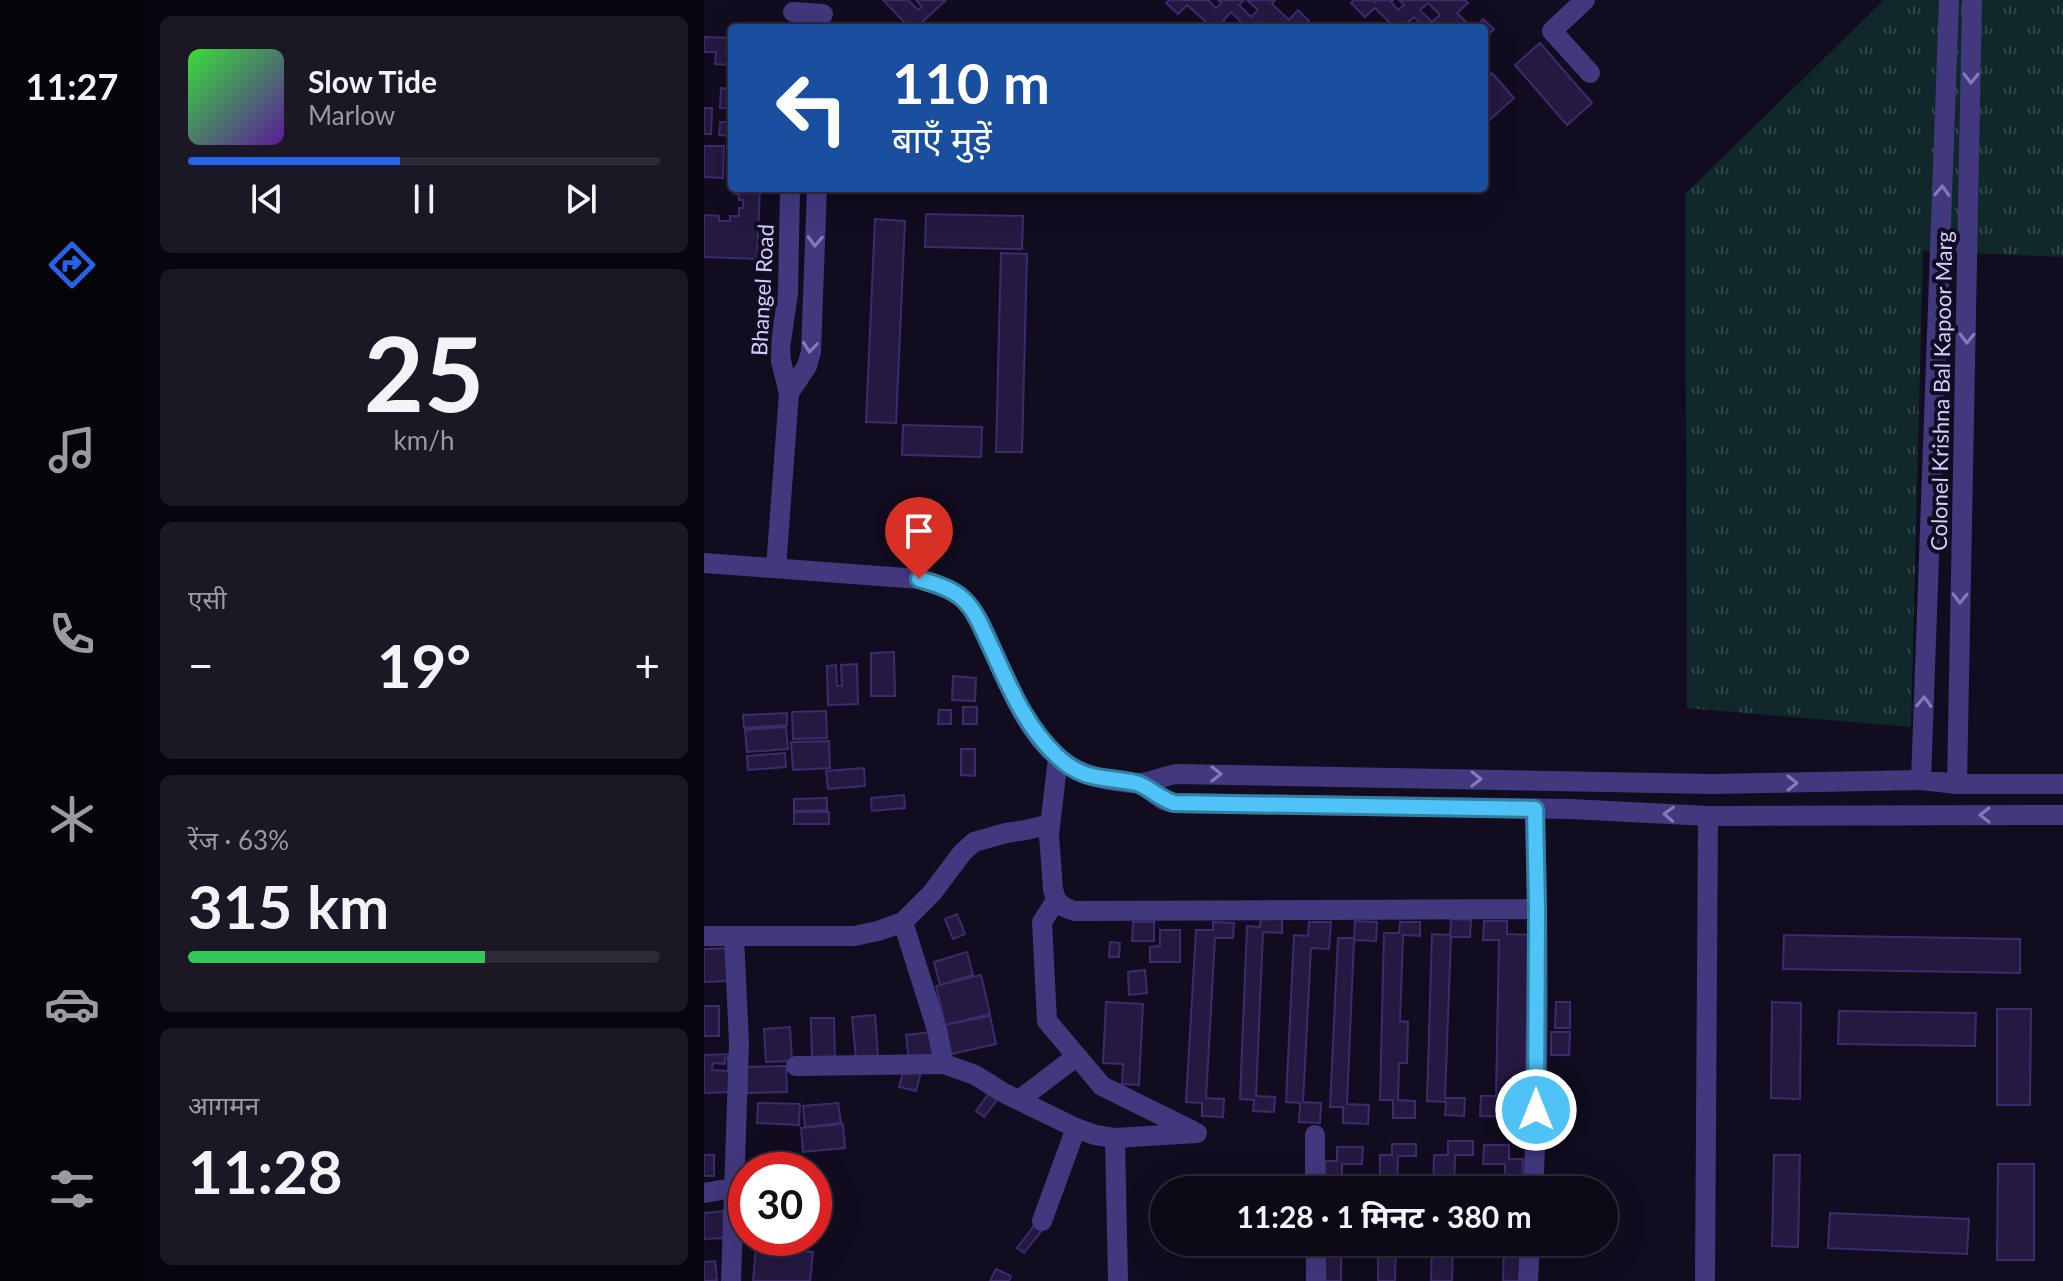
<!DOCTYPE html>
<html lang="hi">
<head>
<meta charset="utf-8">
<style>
  :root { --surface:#0d0917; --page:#1b1724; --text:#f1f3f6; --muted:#9a9aa1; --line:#2d2a36; --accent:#2563eb }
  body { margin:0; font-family:Lato,"Noto Sans Devanagari",sans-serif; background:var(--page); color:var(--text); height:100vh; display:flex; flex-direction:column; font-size:30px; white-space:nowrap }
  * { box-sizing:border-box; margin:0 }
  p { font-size:26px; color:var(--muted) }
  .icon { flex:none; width:44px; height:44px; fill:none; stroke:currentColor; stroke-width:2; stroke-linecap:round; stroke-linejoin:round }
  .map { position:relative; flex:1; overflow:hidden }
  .sheet { display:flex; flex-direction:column; gap:16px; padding:16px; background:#07050d; width:560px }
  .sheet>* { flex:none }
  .top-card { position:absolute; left:24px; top:24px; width:760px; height:168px; border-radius:8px; box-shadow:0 8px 32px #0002,0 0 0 2px var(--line); background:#1a4fa0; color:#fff; overflow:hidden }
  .speed { position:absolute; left:24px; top:1152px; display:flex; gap:16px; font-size:40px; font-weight:700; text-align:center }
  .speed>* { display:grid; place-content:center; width:104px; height:104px; border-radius:50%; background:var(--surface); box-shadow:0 8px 32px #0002,0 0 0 2px var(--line); line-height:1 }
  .speed .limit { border:12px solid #d22; background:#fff; color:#111 }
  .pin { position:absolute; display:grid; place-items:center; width:68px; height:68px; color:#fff; margin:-82px -34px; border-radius:50% 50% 50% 0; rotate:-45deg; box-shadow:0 0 8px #0007 }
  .pin .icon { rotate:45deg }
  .me { position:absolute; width:88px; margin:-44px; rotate:0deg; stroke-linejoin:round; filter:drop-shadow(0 0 6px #0008) }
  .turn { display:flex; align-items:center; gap:28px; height:168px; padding:0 32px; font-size:36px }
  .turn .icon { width:104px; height:104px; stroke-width:2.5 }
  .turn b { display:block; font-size:56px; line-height:68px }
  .big { font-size:60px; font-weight:700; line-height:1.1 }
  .sheet .widget { flex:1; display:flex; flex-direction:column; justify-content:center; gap:12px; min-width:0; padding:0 28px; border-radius:12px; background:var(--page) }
  .sheet .dial { align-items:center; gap:0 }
  .dial b { font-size:104px; line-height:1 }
  .song { display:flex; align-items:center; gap:24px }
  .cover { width:96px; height:96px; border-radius:12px; background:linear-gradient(135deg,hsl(120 70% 55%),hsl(270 70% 35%)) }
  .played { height:8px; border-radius:4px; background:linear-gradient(90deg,var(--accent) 45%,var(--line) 45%) }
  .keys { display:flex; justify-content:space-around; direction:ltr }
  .heat { display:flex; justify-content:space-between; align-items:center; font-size:44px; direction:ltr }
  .charge { height:12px; border-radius:6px; background:linear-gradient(90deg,#34c759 63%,var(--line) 0) }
  .trip { position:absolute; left:446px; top:1176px; width:468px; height:80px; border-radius:40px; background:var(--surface); box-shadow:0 8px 32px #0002,0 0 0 2px var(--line); font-weight:700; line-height:80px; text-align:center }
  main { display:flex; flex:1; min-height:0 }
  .dock { display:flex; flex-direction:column; width:144px; justify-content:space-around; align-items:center; background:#050409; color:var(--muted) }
  .dock .icon { width:56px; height:56px }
  .dock .on { color:var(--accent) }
  .dock b { font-size:36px; color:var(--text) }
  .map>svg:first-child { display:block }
</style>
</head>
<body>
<main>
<nav class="dock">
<b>11:27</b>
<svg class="icon on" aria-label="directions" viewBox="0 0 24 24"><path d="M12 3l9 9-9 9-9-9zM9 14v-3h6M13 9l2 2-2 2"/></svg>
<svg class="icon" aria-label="music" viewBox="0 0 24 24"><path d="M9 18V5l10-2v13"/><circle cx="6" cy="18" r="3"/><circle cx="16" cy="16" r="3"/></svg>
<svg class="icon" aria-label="phone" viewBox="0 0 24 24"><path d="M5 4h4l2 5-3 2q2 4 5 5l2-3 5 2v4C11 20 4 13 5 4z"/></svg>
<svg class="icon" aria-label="climate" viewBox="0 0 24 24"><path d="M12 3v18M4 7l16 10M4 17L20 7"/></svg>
<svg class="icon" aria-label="car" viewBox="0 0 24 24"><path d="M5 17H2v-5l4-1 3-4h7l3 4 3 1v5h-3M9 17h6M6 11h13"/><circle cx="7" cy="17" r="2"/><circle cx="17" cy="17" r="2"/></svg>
<svg class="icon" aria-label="filters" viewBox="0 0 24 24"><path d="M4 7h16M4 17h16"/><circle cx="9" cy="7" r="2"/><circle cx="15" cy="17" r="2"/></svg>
</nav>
<section class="sheet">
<div class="widget">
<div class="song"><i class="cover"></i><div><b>Slow Tide</b><p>Marlow</p></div></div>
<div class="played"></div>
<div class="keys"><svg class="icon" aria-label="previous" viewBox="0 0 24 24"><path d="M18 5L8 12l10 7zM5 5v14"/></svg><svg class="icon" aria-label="pause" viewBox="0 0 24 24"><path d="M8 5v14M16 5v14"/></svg><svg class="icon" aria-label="next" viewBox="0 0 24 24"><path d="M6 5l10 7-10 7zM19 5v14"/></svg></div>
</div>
<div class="widget dial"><b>25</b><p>km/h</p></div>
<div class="widget"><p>एसी</p>
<div class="heat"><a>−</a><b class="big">19°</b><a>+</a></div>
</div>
<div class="widget"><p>रेंज · 63%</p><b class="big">315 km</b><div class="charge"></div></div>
<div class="widget"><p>आगमन</p><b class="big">11:28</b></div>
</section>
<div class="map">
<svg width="1359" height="1281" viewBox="0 0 1359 1281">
  <defs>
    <pattern id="park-tufts" width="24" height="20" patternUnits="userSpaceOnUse" patternTransform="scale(2)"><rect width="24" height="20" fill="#102829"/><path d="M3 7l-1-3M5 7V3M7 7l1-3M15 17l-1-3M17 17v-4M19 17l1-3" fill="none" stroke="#324649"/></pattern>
  </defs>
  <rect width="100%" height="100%" fill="#110c1f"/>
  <path fill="url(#park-tufts)" d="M1180,0H1359V257L1219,251L1207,727L983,708L981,194Z"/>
  <path fill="#241940" stroke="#3e2b6c" stroke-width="2" fill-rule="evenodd" d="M179,0H204L214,10L218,7L212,0H242L216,24L220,28H206Z
    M465,0H504L512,8L518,3L514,0H540L535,5L547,17L554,10L543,0H571L568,4L585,20L594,10L605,21L598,28H562L556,22L551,28H537L540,25L527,12L519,21L527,28H496L502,22L483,5L474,14L462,3Z
    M650,0H669L671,2L673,0H689L687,2L694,10L700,5L695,0H761L764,3L753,13L768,28H721L710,17L703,23L708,28H685L688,25L671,8L661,17L647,3ZM724,3L736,15L728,22L716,10Z
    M779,19L790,29L780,39V28H770Z
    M0,37L28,38V71H25L26,65L11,64L12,52H0Z
    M836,43L888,103L863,125L811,65Z
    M28,73V111H25V108H16L17,88L25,89V79L28,80Z
    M788,73L810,98L780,125V80Z
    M0,108H8L7,134H0Z
    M24,118H28V136L15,135L16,122H24Z
    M0,146H20L19,178L0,177Z
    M30,188H56L53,259L0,257V215L15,216V221H26V216H35V208H39V200H35V194H30Z
    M222,214L319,216L318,249L221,247Z
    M171,219L201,221L192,423L162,422Z
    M297,253L323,254L318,452H292Z
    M199,425L278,427L277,457L198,455Z
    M190,652L191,696H167V653Z
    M153,664L154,704L124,705L123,666L132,665L133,686H138L137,665Z
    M249,676L272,678L271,701L248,700Z
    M259,707H273V724H259Z
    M235,710H247V724H234Z
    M122,711L123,738L89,739L88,712Z
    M83,713V725L40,728L39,715Z
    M82,727L84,749L43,752L41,730Z
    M125,741L126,768L89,770L87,742Z
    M257,749H271V776L257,775Z
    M81,753L82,767L44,770L43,756Z
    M160,768L161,786L124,789L122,771Z
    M200,795L201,808L168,811L167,798Z
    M123,798V810L90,811V799Z
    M90,812H125V824H90Z
    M253,914L261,934L249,939L241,919Z
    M557,915L578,916V933L559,932L552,1096L571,1097L570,1112L549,1111L550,1100L536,1099L543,926L556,927Z
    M747,919L767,920L766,937H747L741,1098H761L760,1116L741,1115L742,1102L723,1101L728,934L746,935Z
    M651,921L673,922L672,941L650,940L643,1104L665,1105L664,1124L639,1123V1107H626L634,938H650Z
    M780,921H803V934L825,935L821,1105L803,1104V1117L776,1116L777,1096H792L795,940H779Z
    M429,922H450V941H428Z
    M509,922L530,923L529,938H511L502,1098L520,1099L519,1117L498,1116V1103L482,1102L492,930H509Z
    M605,922H627L625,949L607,948L599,1102L617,1103L616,1123L595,1122L596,1103L582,1102L590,935L604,936Z
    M696,922H716V936L699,935L696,1021L704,1022L703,1063H695L694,1100L711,1101V1118H689V1100H676L680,933H695Z
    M456,930H476V962H446V947L456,946Z
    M1080,935L1316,939V973L1079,969Z
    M406,942L416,943L415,957H405Z
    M25,948V981L0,982V949Z
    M263,952L269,975L236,985L230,962Z
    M441,970L443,993L425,995L424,972Z
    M277,975L286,1014L241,1025L232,986Z
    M402,1002L439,1004L435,1085L418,1084L419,1064L399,1063Z
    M852,1002H866V1028H851Z
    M1068,1002L1097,1003L1096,1099L1067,1098Z
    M0,1006H15V1036H0Z
    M1293,1009H1327L1326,1105H1293Z
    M1135,1011L1272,1013L1271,1046L1134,1044Z
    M171,1015L174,1056L152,1058L148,1017Z
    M286,1016L292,1044L247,1054L241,1025Z
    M107,1018H130L131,1060L108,1062Z
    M86,1027L88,1061L62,1062L60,1029Z
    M228,1032L231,1059L205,1062L202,1035Z
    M847,1032H866L865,1055H847Z
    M26,1054L27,1092L0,1093V1055ZM24,1057V1071L8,1070L9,1063L21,1064V1058Z
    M82,1066L83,1092L43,1093L42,1067Z
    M201,1066L218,1068L212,1091L195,1087Z
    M288,1089L296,1096L280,1117L272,1111Z
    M54,1103L96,1104L95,1125L53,1123Z
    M134,1103L137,1123L101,1127L99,1106Z
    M139,1124L141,1148L99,1152L97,1128Z
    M744,1141H769V1155H751L750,1190H729L730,1155H744Z
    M688,1144H712V1156H694L693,1190H676V1155H688Z
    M780,1145H805V1159H819L818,1190H801V1164H779Z
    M633,1147H659L658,1164H638V1190H621V1161H633Z
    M0,1155H10V1176H0Z
    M1070,1155H1096L1094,1247L1068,1246Z
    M1294,1164H1330V1260H1293Z
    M19,1211L21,1238L0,1239V1213Z
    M1126,1213L1265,1219L1263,1254L1124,1248Z
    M332,1223L339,1229L320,1253L313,1248Z
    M43,1238H88V1240L43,1241Z
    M621,1242H637V1281H620Z
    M674,1242H692L691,1281H674Z
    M728,1242H749L748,1281H727Z
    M800,1242H817L816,1281H799Z
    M52,1247L109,1252L106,1281H49Z
    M11,1261L13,1280L0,1281V1262Z
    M292,1269L307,1276L305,1281H286Z"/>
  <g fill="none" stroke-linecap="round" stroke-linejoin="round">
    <path stroke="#41387e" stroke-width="20" d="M881,0L848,31L886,73
      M354,758L345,835L349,889L352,900L360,907L370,911L833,909
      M352,900L338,922L343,1021L398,1086L489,1131
      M199,922L233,1030L240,1064
      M0,936H150L174,931L199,922L228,893L258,853L270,842L302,833L322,830L346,824
      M92,1066L240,1064L271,1075L300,1093L372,1128L391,1135L411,1138L493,1133
      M315,1100L373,1056
      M611,1135V1190
      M411,1138L414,1281
      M829,1190C836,1063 834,935 831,809
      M0,1193L30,1188
      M338,1221L372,1128
      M612,1242V1281
      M27,1281L35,1043L30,936
      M824,1281L826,1242
      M1001,1281L1004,816"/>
    <path stroke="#41387e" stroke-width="20" d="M89,12L119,14
      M85,393L103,366L107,352L113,188
      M0,563L215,579C231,584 247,588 259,599C275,614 283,638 292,657C318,715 341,773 412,781C420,782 429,784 436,783C448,782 460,776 472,774L1007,784L1217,780L1253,784H1359
      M72,568L85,393L77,361L76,348L84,293L86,188
      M1217,780L1245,0
      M436,783L459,800L470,803L867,809L1004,816L1359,815
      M1253,784L1268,0"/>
  </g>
  <defs><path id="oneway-chevron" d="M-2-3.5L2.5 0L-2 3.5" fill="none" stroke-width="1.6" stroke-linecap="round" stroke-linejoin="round" transform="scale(2)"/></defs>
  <g stroke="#847ab8">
    <use href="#oneway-chevron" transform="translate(1267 78) rotate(91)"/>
    <use href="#oneway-chevron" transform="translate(1238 191) rotate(-88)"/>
    <use href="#oneway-chevron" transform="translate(111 241) rotate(92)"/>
    <use href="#oneway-chevron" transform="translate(1263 338) rotate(91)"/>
    <use href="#oneway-chevron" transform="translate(106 347) rotate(96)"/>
    <use href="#oneway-chevron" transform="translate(1256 598) rotate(91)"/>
    <use href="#oneway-chevron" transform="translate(1220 702) rotate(-88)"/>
    <use href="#oneway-chevron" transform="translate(512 774) rotate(1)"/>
    <use href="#oneway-chevron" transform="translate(772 779) rotate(1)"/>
    <use href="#oneway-chevron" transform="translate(1088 783) rotate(-1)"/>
    <use href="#oneway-chevron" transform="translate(965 814) rotate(-177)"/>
    <use href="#oneway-chevron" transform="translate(1281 815) rotate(180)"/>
  </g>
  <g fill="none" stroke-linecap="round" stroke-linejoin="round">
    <defs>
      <path id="route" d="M215,579C231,584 247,588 259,599C273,612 279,631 287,647C305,686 321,726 353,756C380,782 400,776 432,783C444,786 454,798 470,803L831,809L833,909L832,1110"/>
    </defs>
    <use href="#route" stroke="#337fa1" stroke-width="20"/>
    <use href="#route" stroke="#4fc3f7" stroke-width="14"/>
  </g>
  <g text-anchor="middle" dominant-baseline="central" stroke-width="8" stroke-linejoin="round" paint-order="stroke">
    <g font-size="22" fill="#d6cbff" stroke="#110c1f">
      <text transform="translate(58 290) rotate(-87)">Bhangel Road</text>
      <text transform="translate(1237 391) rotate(-89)">Colonel Krishna Bal Kapoor Marg</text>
    </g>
  </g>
</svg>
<div class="speed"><div class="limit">30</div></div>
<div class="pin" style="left:215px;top:579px;background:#d93025"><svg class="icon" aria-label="arrive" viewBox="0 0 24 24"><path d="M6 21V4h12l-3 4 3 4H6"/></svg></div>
<svg class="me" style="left:832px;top:1110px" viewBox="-20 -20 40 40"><circle r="17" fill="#4fc3f7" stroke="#fff" stroke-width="3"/><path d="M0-11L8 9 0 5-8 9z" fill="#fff"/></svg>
<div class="trip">11:28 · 1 मिनट · 380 m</div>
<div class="top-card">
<div class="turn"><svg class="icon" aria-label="left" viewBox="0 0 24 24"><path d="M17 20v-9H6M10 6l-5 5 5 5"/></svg><div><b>110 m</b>बाएँ मुड़ें</div></div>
</div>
</div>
</main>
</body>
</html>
